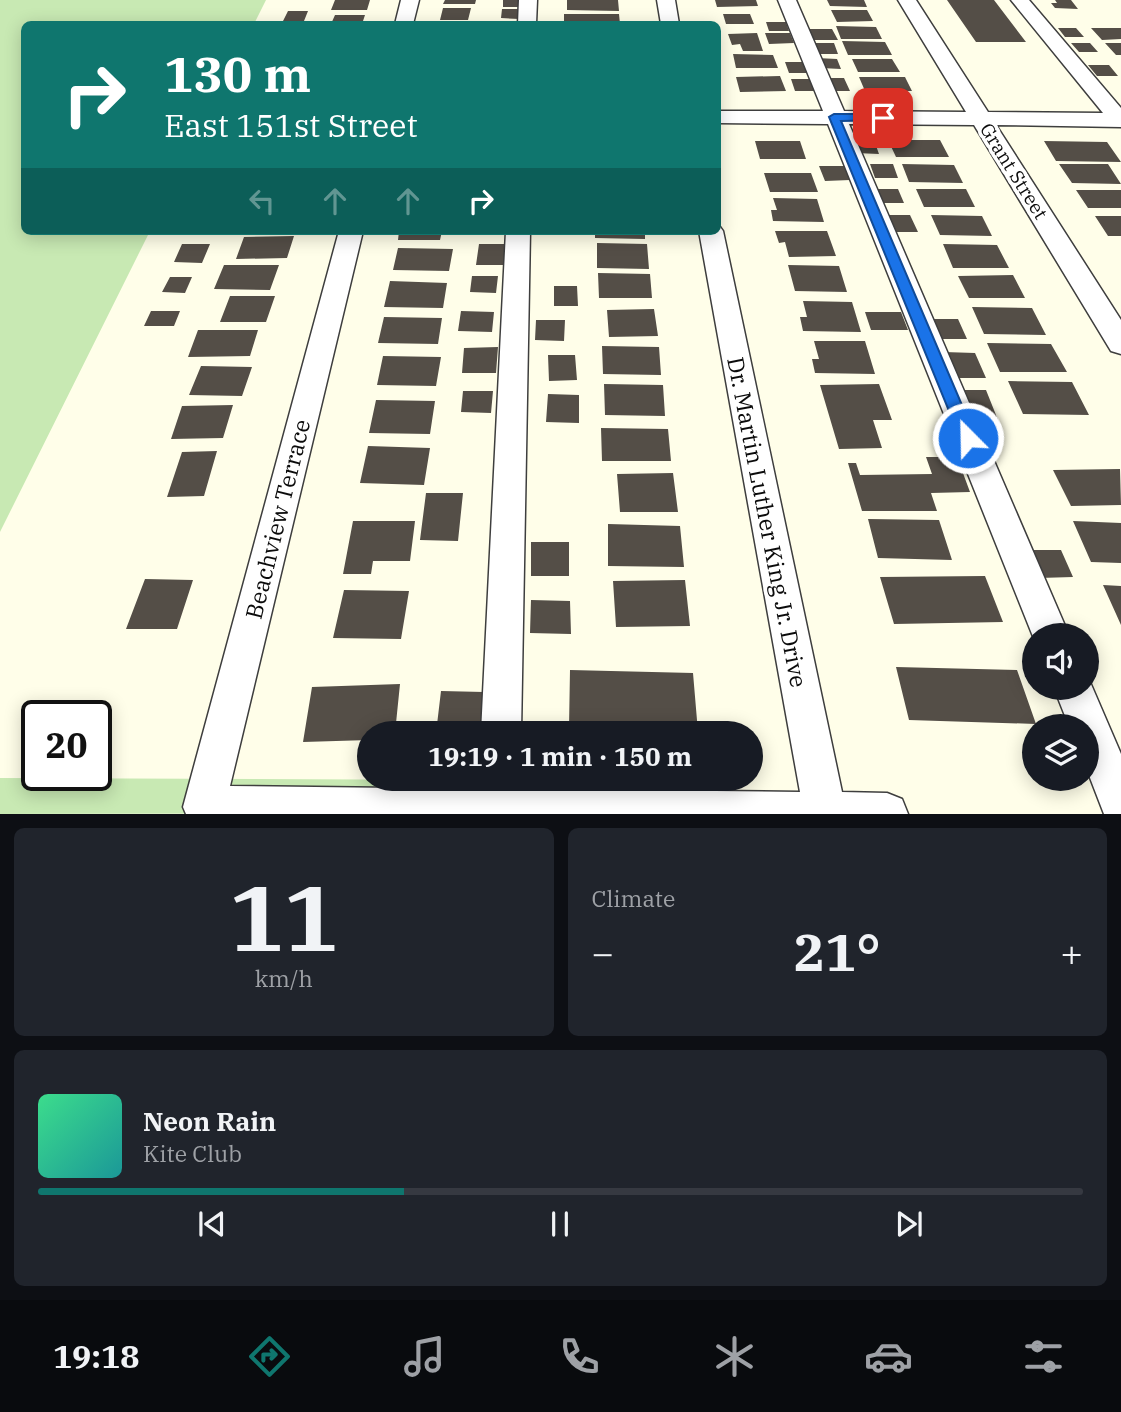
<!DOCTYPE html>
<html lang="en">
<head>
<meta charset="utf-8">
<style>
  :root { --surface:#171b24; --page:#20242c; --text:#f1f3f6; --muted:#9ea1a6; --line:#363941; --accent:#0f766e }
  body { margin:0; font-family:"IBM Plex Serif",serif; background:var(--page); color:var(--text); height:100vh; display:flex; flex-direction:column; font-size:26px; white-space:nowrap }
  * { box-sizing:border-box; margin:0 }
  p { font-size:23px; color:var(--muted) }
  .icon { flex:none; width:38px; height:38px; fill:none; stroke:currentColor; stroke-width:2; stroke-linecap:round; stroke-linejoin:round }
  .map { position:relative; height:814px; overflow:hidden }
  .drawer { display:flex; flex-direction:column; gap:14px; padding:14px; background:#0d0f14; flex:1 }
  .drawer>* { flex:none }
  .top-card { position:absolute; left:21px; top:21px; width:700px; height:214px; border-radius:10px; box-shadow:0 4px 18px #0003; background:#0f766e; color:#fff; overflow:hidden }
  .controls { position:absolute; left:1022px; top:623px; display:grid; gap:14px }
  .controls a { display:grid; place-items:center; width:77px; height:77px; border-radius:50%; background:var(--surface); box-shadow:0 4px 18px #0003; font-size:35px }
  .speed { position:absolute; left:21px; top:700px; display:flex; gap:14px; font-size:35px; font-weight:700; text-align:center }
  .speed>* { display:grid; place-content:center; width:91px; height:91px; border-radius:50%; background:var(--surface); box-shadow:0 4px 18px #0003; line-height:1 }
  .speed .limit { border:4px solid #111; border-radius:10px; background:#fff; color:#111 }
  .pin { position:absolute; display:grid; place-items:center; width:60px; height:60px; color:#fff; margin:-30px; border-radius:14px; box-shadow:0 4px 10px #0006 }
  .me { position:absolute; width:77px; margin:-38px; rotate:337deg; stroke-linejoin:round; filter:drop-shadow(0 0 5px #0008) }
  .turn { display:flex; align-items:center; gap:24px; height:147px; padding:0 28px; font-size:32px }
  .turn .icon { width:91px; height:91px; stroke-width:2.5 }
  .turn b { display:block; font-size:49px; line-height:60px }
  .lanes { display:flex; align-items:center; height:66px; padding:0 28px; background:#0003; justify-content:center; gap:35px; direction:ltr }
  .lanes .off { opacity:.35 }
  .big { font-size:52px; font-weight:700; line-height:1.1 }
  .drawer .card { flex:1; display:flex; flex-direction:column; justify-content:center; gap:10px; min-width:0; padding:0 24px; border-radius:10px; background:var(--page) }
  .drawer .dial { align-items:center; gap:0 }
  .dial b { font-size:91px; line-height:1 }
  .song { display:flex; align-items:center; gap:21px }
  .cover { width:84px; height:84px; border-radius:10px; background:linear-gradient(135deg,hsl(150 70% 55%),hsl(180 70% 35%)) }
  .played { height:7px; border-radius:4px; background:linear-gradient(90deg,var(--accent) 35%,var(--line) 35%) }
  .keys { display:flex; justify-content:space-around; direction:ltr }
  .heat { display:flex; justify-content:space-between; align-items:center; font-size:38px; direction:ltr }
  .drawer .tiles { flex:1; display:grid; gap:14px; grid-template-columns:1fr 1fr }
  .card:last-child { grid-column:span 2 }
  .trip { position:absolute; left:357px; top:721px; width:406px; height:70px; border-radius:35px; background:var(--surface); box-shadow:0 4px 18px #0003; font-weight:700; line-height:70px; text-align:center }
  .dock { display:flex; height:112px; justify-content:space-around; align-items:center; background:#090b0e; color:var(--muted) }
  .dock .icon { width:49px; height:49px }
  .dock .active { color:var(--accent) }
  .dock b { font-size:32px; color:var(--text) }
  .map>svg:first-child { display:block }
</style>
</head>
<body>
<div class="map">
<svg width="1121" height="814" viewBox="0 0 1121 814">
  <rect width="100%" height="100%" fill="#fffee9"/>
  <path fill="#c8e9b3" d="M0,0H266L254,24H24V231H150L0,532Z
    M0,778L475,780L473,813L0,814Z"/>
  <path fill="#544e47" d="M335,0H370L367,10H331Z
    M445,0H476L475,4H443Z
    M503,0H520L521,7H503Z
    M567,0H618L619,11L567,10Z
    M715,0H756L758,6L717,7Z
    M827,0H864L867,7L830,6Z
    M947,0H994L1026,42H976Z
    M1055,0H1071L1078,9L1055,8L1051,3H1057Z
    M443,8H471L468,20H440Z
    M502,9H520L519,19L501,18Z
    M831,10H867L873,21L837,22Z
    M288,11H308L304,21H283Z
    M564,14H619L620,24H564Z
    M723,14H750L754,24H726Z
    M335,15H365L362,24H331Z
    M766,22H786L789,31H769Z
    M836,26L876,27L882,39H841Z
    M1058,28H1076L1084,37H1065Z
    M1091,28H1121V39L1102,40Z
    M806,29H832L838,40H811Z
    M757,33L763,51H743L740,44L732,45L728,34Z
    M765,33H790L794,43L769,44Z
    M842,41L885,42L892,55H848Z
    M814,43H834L838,54H818Z
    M1071,43H1090L1098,52H1079Z
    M1105,43H1121V55H1116Z
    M733,54L773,55L778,68H736Z
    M817,58L837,59L841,69L821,68Z
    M852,59H892L900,72H858Z
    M785,62H803L807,73H789Z
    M1088,65H1109L1118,76H1097Z
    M780,76L786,91L740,92L736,77Z
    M859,77H905L912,91H865Z
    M825,78H844L850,91H831Z
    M791,79H811L816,91H795Z
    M852,139L874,140L879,154L856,153Z
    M888,140H940L949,157H896Z
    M755,141H800L806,159H760Z
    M1044,141L1107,142L1121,162L1056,161Z
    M870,164H893L898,178H875Z
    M902,164L954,165L963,183L909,182Z
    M1059,164H1108L1121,184L1072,183Z
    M819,166H844L850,180L825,181Z
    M764,173H811L818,192H770Z
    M875,189H898L904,203H881Z
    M916,189H966L975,207H924Z
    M1076,190H1121V208H1088Z
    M773,198L817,199L824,222L773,221L771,210H777Z
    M883,215H910L918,232H890Z
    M931,215L982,216L992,236L940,235Z
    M1095,216H1121V236H1108Z
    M399,231H442L440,240H398Z
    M595,231H645V239L595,238Z
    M775,231H827L836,256L789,257L785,242L779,243Z
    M294,236L287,258L236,259L244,237Z
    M597,243L647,244L649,269L597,268Z
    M182,244H210L202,263L174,262Z
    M479,244H506L504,265H476Z
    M943,244L997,245L1009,268H953Z
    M398,248L453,249L449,271L393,270Z
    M224,265H279L270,290L214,289Z
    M788,265L839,266L847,292L795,291Z
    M598,273L650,274L652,298H599Z
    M1013,275L1025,298H969L958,276Z
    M472,276H498L496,293L470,292Z
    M170,277H192L185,293L162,292Z
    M390,281L447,283L443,308L384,307Z
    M554,286H577L578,306H554Z
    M230,296H275L266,322H220Z
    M803,301L852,302L861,332L803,331L800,317H807Z
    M972,307L1032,308L1046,335L984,334Z
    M654,309L658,336L609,337L607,310Z
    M151,311H180L174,326H144Z
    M461,311L494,312L492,332L458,331Z
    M865,312H901L908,330H871Z
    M384,317L442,318L438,344L378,343Z
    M930,319H958L967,339H938Z
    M536,320H565L564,341L535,340Z
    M198,330H258L250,356L188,357Z
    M814,341H865L875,374L815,373L812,359H819Z
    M987,343L1051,344L1067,372H1000Z
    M602,346L659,347L661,375L603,374Z
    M498,347L496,373H462L464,348Z
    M944,352L975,353L986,378H954Z
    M548,355H575L577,380L549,381Z
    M383,356L441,357L436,386L377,385Z
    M201,366L252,367L242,396L189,395Z
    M1008,381L1072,382L1089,415L1023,414Z
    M604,384L663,385L665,416L605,415Z
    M879,384L892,420H873L882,448L839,449L820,385Z
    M958,390H986L998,420L969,419Z
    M463,391H493L491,413L461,412Z
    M548,394L579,395V423L546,422Z
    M376,400L435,401L430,434L369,433Z
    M233,405L223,438L171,439L182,406Z
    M601,428L668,429L671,461H602Z
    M368,446L430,448L424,485L360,483Z
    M217,451L204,496L167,497L182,452Z
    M926,457H957L970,492L931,493L937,511H862L848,463H856L860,475L932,474Z
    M1120,469L1121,505L1071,506L1053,470Z
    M673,473L678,512H620L617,474Z
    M426,493H463L458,541L420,540Z
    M868,519L939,520L952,560L878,558Z
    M353,521H415L410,561H373L371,574H343Z
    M1073,521L1121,523V563L1091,562Z
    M608,524L680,526L684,567L608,566Z
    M531,542H569V576H531Z
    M1027,550H1061L1073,577L1039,578Z
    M985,576L1003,622L894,624L880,577Z
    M145,579L193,580L177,629H126Z
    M685,580L690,626L616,627L613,581Z
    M1103,585L1121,586V625Z
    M344,590L409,591L401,639L333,638Z
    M531,600L570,601L571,634L530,633Z
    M896,667L1017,670L1036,724L909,720Z
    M570,670L693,673L698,732L569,728Z
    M400,684L395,733H369V740L303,742L312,687Z
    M441,691L484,692L481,733H436Z"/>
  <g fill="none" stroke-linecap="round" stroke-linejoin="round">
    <defs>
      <path id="minor" d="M401,0H419L413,24H395Z
        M519,0H537L536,24H518Z
        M657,0H675L679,24H661Z
        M778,0H796L844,111L966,112L898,0H916L988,112L1103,113L1011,0H1029L1121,108V127L996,125L1121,320V354L1111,351L974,125L849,124L1069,635H1034V639L828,124L718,123V111H823Z
        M718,224L723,231L842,792L887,793L902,799L908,814H186L183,807L339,231H363L230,786L478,789L479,779H519V789L800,792L699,231H718Z
        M506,231H530L521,733H481Z
        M1087,675L1121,754V814H1104L1087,770V726H1069L1054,688H1087Z"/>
    </defs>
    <use href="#minor" stroke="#3e3e3e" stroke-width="3"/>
    <use href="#minor" fill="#fff" fill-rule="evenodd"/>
  </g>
  <path fill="#1a73e8" stroke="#114b97" stroke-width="2" d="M883,114L887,115V120L841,121L976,438L968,445L960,438L829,117L834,114Z"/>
  <g text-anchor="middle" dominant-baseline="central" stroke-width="7" stroke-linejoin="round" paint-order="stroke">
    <g font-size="19" fill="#0b0b0b" stroke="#fff">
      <text transform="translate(1014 171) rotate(58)">Grant Street</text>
    </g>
    <g font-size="23" fill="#0b0b0b" stroke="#fff">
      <text transform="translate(277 519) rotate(-76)">Beachview Terrace</text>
      <text transform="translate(768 522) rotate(79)">Dr. Martin Luther King Jr. Drive</text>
    </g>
  </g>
</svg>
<div class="controls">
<a><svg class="icon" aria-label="sound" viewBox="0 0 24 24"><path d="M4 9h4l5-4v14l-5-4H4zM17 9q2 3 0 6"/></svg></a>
<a><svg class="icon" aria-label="layers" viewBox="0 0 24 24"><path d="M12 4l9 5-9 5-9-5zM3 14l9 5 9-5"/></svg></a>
</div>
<div class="speed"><div class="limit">20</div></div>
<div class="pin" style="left:883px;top:118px;background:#d93025"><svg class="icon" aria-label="arrive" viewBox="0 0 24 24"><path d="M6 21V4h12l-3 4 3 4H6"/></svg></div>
<svg class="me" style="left:968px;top:438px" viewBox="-20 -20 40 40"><circle r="17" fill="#1a73e8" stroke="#fff" stroke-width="3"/><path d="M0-11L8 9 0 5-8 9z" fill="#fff"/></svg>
<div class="trip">19:19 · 1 min · 150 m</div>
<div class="top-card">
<div class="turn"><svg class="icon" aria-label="right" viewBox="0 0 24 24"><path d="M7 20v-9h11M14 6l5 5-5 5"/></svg><div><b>130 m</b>East 151st Street</div></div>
<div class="lanes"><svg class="icon off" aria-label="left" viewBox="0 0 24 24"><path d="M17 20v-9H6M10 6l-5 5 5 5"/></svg><svg class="icon off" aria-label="ahead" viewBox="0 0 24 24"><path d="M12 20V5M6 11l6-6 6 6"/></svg><svg class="icon off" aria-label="ahead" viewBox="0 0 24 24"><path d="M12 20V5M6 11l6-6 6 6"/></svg><svg class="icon" aria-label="right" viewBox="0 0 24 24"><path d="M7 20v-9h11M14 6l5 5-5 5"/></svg></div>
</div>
</div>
<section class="drawer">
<div class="tiles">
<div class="card dial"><b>11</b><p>km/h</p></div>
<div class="card"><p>Climate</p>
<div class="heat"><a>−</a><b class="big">21°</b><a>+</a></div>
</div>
<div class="card">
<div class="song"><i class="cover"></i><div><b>Neon Rain</b><p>Kite Club</p></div></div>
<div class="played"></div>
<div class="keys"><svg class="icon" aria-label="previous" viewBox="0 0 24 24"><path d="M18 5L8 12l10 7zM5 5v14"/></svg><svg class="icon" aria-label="pause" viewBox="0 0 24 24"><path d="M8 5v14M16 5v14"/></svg><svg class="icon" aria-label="next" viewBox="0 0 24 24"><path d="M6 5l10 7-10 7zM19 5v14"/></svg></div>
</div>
</div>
</section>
<nav class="dock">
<b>19:18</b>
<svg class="icon active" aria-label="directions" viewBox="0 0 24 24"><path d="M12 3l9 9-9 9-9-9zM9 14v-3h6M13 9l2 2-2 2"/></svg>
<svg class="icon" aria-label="music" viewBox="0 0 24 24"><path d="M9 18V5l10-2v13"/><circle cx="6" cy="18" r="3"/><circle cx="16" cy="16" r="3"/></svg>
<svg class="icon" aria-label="phone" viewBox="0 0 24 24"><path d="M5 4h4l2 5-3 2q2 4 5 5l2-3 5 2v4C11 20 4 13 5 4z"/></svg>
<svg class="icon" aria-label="climate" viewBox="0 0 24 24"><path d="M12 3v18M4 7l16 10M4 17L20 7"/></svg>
<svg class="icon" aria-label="car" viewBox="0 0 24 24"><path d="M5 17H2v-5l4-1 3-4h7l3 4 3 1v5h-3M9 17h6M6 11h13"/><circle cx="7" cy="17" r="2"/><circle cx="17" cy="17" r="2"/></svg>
<svg class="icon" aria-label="filters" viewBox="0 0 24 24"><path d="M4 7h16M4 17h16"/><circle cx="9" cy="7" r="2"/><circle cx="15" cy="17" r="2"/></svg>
</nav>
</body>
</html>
